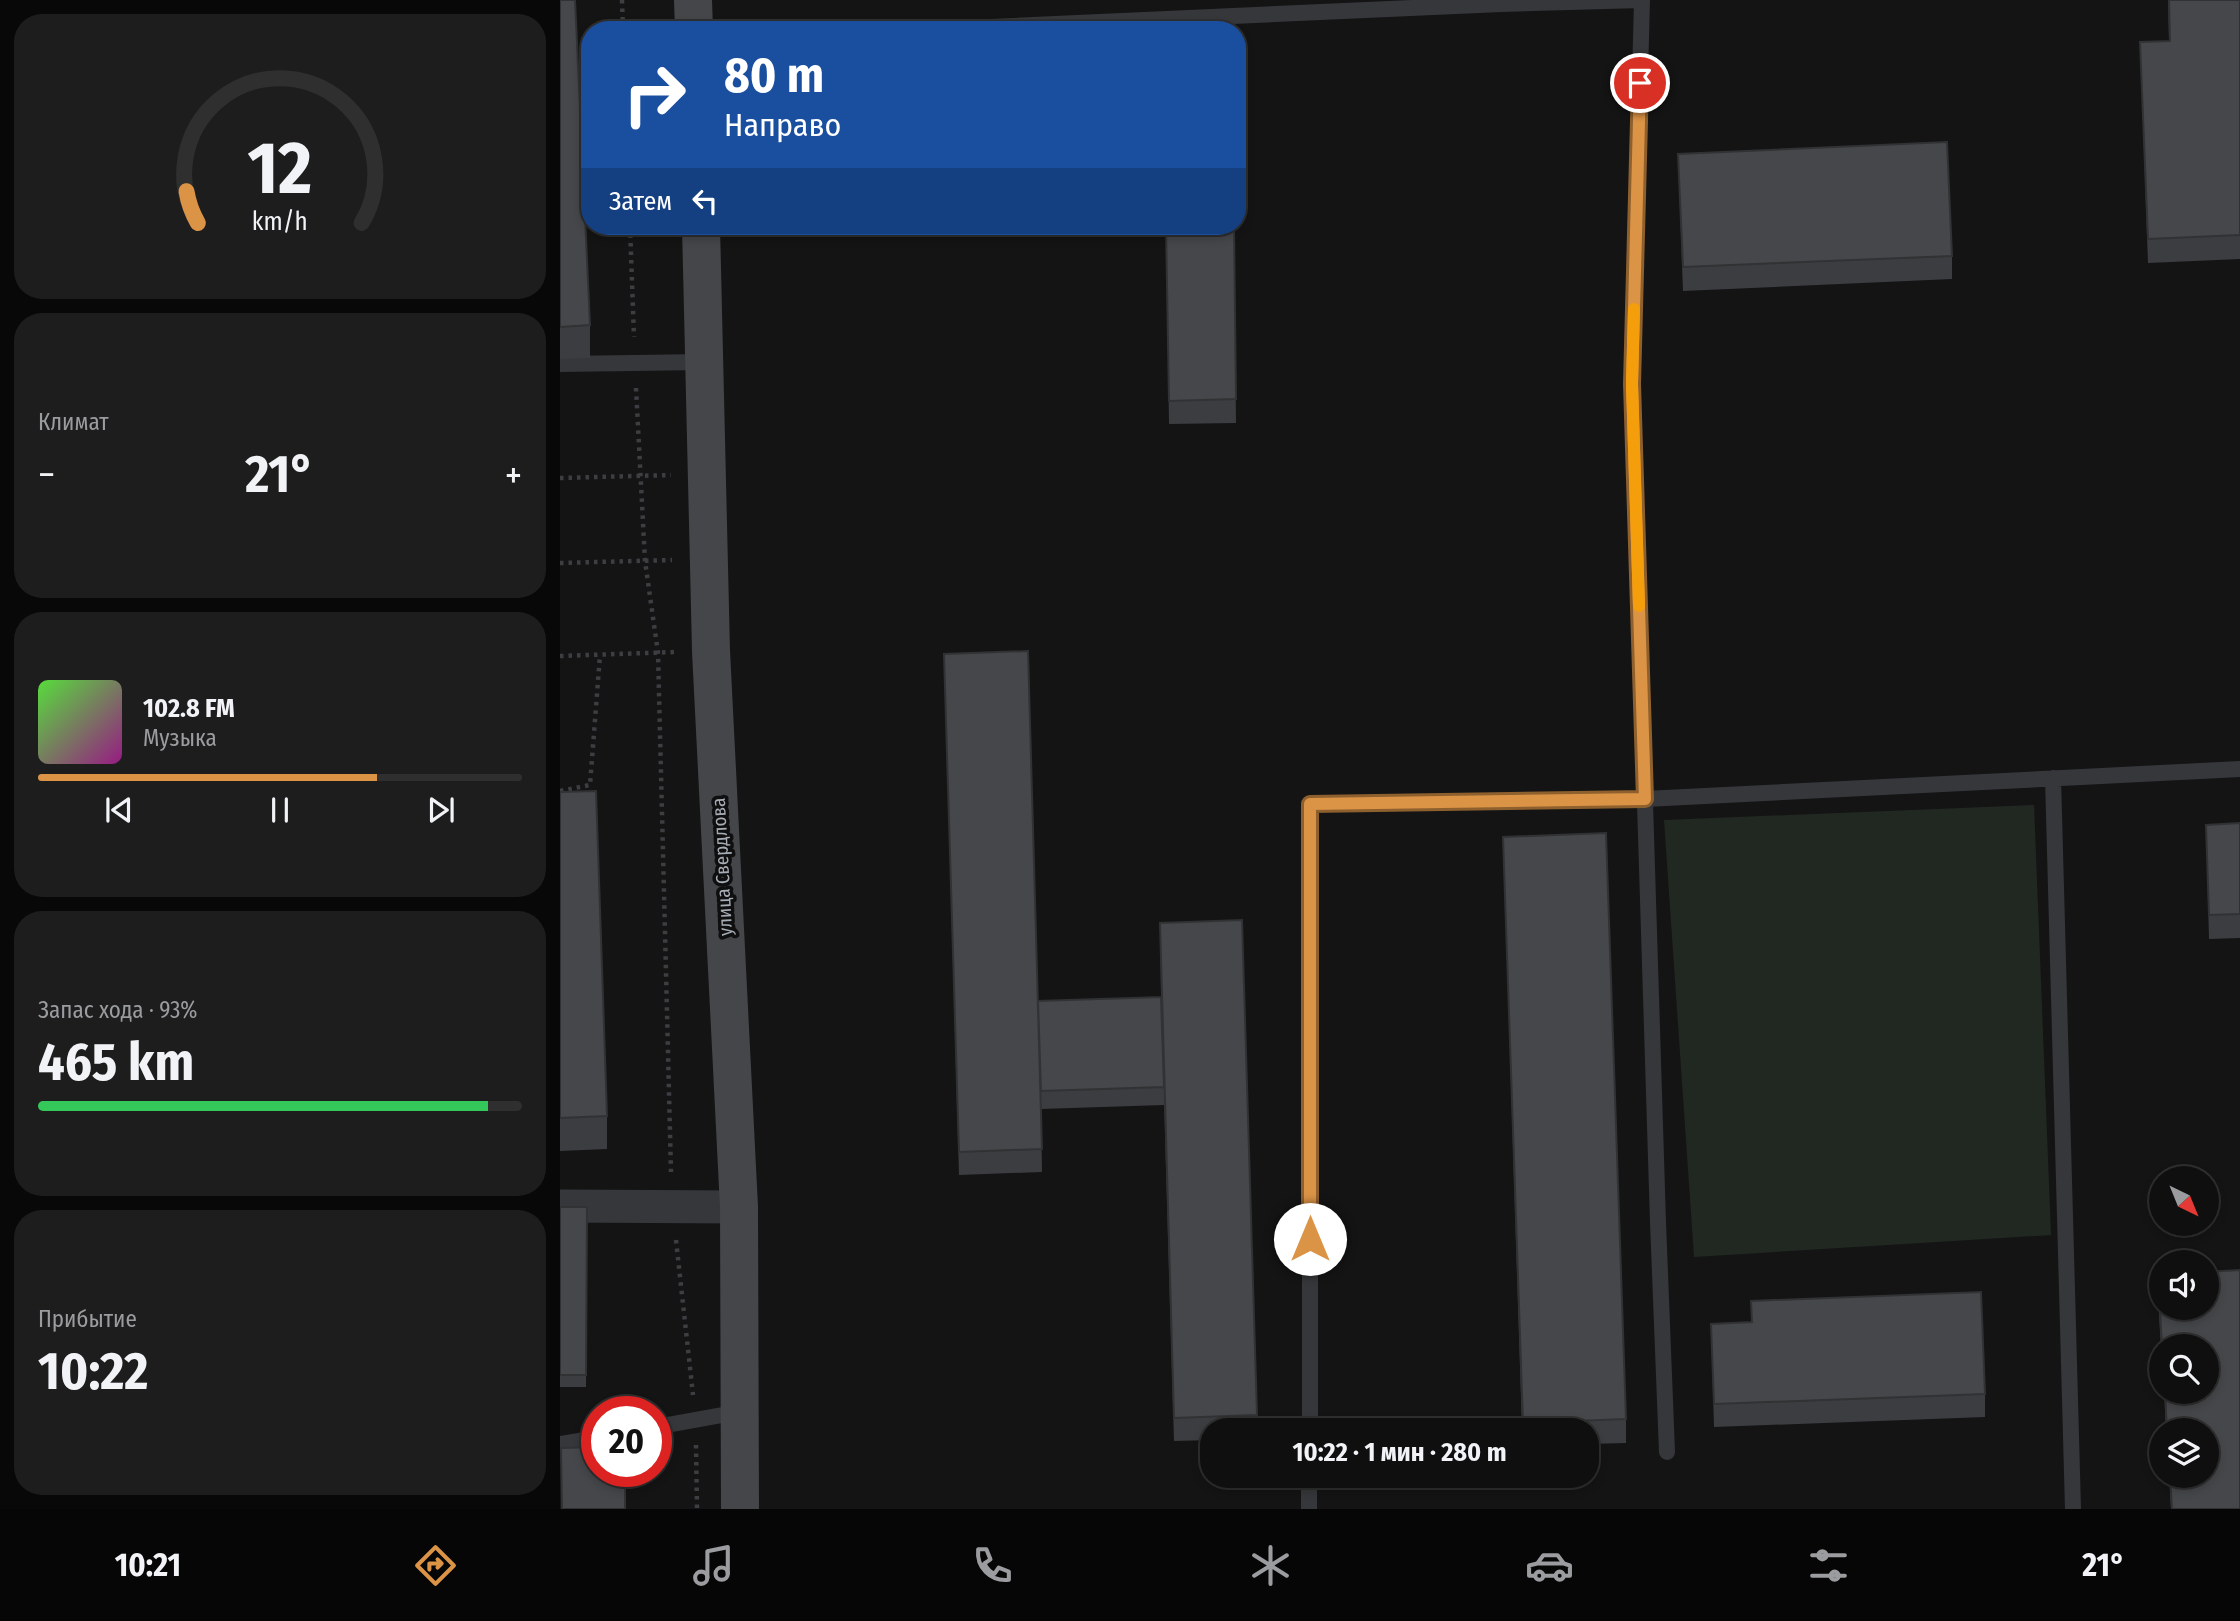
<!DOCTYPE html>
<html lang="ru">
<head>
<meta charset="utf-8">
<style>
  :root { --surface:#0f0f10; --page:#1d1d1e; --text:#f1f3f6; --muted:#9b9c9f; --line:#2f2f30; --accent:#db9346 }
  body { margin:0; font-family:"Fira Sans Condensed",sans-serif; background:var(--page); color:var(--text); height:100vh; display:flex; flex-direction:column; font-size:26px; white-space:nowrap }
  * { box-sizing:border-box; margin:0 }
  p { font-size:23px; color:var(--muted) }
  .icon { flex:none; width:38px; height:38px; fill:none; stroke:currentColor; stroke-width:2; stroke-linecap:round; stroke-linejoin:round }
  .map { position:relative; flex:1; overflow:hidden }
  .sheet { display:flex; flex-direction:column; gap:14px; padding:14px; background:#080809; width:560px }
  .sheet>* { flex:none }
  .hud { position:absolute; left:21px; top:21px; width:665px; height:214px; border-radius:28px; box-shadow:0 4px 10px #0003,0 0 0 2px var(--line); background:#1a4fa0; color:#fff; overflow:hidden }
  .needle { width:46px; rotate:137deg }
  .controls { position:absolute; left:1589px; top:1166px; display:grid; gap:14px }
  .controls a { display:grid; place-items:center; width:70px; height:70px; border-radius:50%; background:var(--surface); box-shadow:0 4px 10px #0003,0 0 0 2px var(--line); font-size:35px }
  .speed { position:absolute; left:21px; top:1396px; display:flex; gap:14px; font-size:35px; font-weight:700; text-align:center }
  .speed>* { display:grid; place-content:center; width:91px; height:91px; border-radius:50%; background:var(--surface); box-shadow:0 4px 10px #0003,0 0 0 2px var(--line); line-height:1 }
  .speed .limit { border:10px solid #d22; background:#fff; color:#111 }
  .pin { position:absolute; display:grid; place-items:center; width:60px; height:60px; color:#fff; margin:-30px; border:4px solid #fff; border-radius:50%; box-shadow:0 2px 7px #0007 }
  .me { position:absolute; width:77px; margin:-38px; rotate:0deg; stroke-linejoin:round; filter:drop-shadow(0 0 5px #0008) }
  .turn { display:flex; align-items:center; gap:24px; height:147px; padding:0 28px; font-size:32px }
  .turn .icon { width:91px; height:91px; stroke-width:2.5 }
  .turn b { display:block; font-size:49px; line-height:60px }
  .then { display:flex; align-items:center; height:66px; padding:0 28px; background:#0003; gap:14px; font-size:26px }
  .big { font-size:52px; font-weight:700; line-height:1.1 }
  .sheet .card { flex:1; display:flex; flex-direction:column; justify-content:center; gap:10px; min-width:0; padding:0 24px; border-radius:28px; background:var(--page) }
  .sheet .dial { align-items:center; gap:0 }
  .dial svg { height:182px; overflow:visible; fill:none; stroke:var(--line); stroke-width:7; stroke-linecap:round; text-anchor:middle }
  .dial text { fill:var(--text); stroke:none }
  .song { display:flex; align-items:center; gap:21px }
  .cover { width:84px; height:84px; border-radius:10px; background:linear-gradient(135deg,hsl(110 70% 55%),hsl(310 70% 35%)) }
  .played { height:7px; border-radius:4px; background:linear-gradient(90deg,var(--accent) 70%,var(--line) 70%) }
  .keys { display:flex; justify-content:space-around; direction:ltr }
  .heat { display:flex; justify-content:space-between; align-items:center; font-size:38px; direction:ltr }
  .charge { height:10px; border-radius:5px; background:linear-gradient(90deg,#34c759 93%,var(--line) 0) }
  .trip { position:absolute; left:640px; top:1418px; width:399px; height:70px; border-radius:28px; background:var(--surface); box-shadow:0 4px 10px #0003,0 0 0 2px var(--line); font-weight:700; line-height:70px; text-align:center }
  .dock { display:flex; height:112px; justify-content:space-around; align-items:center; background:#060606; color:var(--muted) }
  .dock .icon { width:49px; height:49px }
  .dock .on { color:var(--accent) }
  .dock b { font-size:32px; color:var(--text) }
  main { display:flex; flex:1; min-height:0 }
  .map>svg:first-child { display:block }
</style>
</head>
<body>
<main>
<section class="sheet">
<div class="card dial"><svg viewBox="0 0 100 80">
<path d="M14 69A42 42 0 1 1 86 69"/>
<path d="M14 69A42 42 0 0 1 9 55" stroke="#db9346"/>
<text x="50" y="56" font-size="32" font-weight="700">12</text>
<text x="50" y="72" font-size="11">km/h</text>
</svg></div>
<div class="card"><p>Климат</p>
<div class="heat"><a>−</a><b class="big">21°</b><a>+</a></div>
</div>
<div class="card">
<div class="song"><i class="cover"></i><div><b>102.8 FM</b><p>Музыка</p></div></div>
<div class="played"></div>
<div class="keys"><svg class="icon" aria-label="previous" viewBox="0 0 24 24"><path d="M18 5L8 12l10 7zM5 5v14"/></svg><svg class="icon" aria-label="pause" viewBox="0 0 24 24"><path d="M8 5v14M16 5v14"/></svg><svg class="icon" aria-label="next" viewBox="0 0 24 24"><path d="M6 5l10 7-10 7zM19 5v14"/></svg></div>
</div>
<div class="card"><p>Запас хода · 93%</p><b class="big">465 km</b><div class="charge"></div></div>
<div class="card"><p>Прибытие</p><b class="big">10:22</b></div>
</section>
<div class="map">
<svg width="1680" height="1509" viewBox="0 0 1680 1509">
  <rect width="100%" height="100%" fill="#141415"/>
  <path fill="#212821" d="M1474,805L1491,1235L1134,1257L1104,820Z"/>
  <g fill="none" stroke-linecap="round" stroke-linejoin="round">
    <path stroke="#3c3e41" stroke-width="4.5" stroke-dasharray="3.5 5" stroke-linecap="butt" d="M62,0L63,30
      M70,226L74,337
      M76,388L85,561L98,653L111,1172
      M0,478L111,475
      M0,563L112,560
      M0,656L115,652
      M0,791L30,785L40,655
      M116,1240L133,1395
      M136,1445L137,1509"/>
    <path stroke="#35373a" stroke-width="16" d="M361,30L941,4L1082,0L1072,384L1098,1222L1107,1452
      M0,364L145,362
      M1493,778L1513,1509
      M96,1427L179,1412
      M750,1430V804L1085,799L1680,769
      M0,1444L37,1438
      M749,1509V1475"/>
    <path stroke="#35373a" stroke-width="33" d="M0,1206L179,1207"/>
    <path stroke="#44464a" stroke-width="38" d="M133,0L134,30
      M141,226L151,651L179,1207L180,1509"/>
  </g>
  <path fill="#3c3d40" d="M0,0L30,325V358L0,359Z
    M1608,0H1680V259L1588,263L1580,42L1609,41Z
    M1118,154L1392,256V279L1123,291Z
    M606,226H674L676,423L609,424Z
    M384,654L478,1001L601,997L600,923L697,1415V1430H653V1440L614,1441L604,1101V1105L481,1109L482,1172L399,1175Z
    M0,792L47,1116V1149L0,1151Z
    M1680,823V938L1649,939L1646,825Z
    M943,837L1066,1419V1443L1027,1444V1430H962Z
    M0,1207H27L26,1387H0Z
    M1680,1270V1509H1611L1609,1475H1647V1430H1606L1604,1391H1647V1346H1601V1349L1598,1298V1275H1601V1307H1647V1272Z
    M1191,1301L1425,1394V1417L1154,1427L1151,1324L1191,1322Z"/>
  <path fill="#46474a" stroke="#313234" stroke-width="2" d="M0,0H15L30,325L0,327Z
    M1609,0H1680V235L1588,239L1580,42L1610,41Z
    M1387,142L1392,256L1123,267L1118,154Z
    M606,226H674L676,399L609,401Z
    M468,651L482,1149L399,1152L384,654Z
    M36,791L47,1116L0,1118V792Z
    M1680,823V914L1649,915L1646,825Z
    M1046,833L1066,1419L963,1423L943,837Z
    M682,920L697,1415L614,1418L600,923Z
    M601,997L604,1087L481,1091L478,1001Z
    M0,1207H27L26,1375H0Z
    M1680,1270V1509H1612L1610,1475H1647V1430H1607L1605,1391H1647V1346H1602L1598,1275H1601V1307H1647V1272Z
    M1421,1292L1425,1394L1154,1404L1151,1324L1192,1322L1191,1301Z
    M37,1447V1472H65V1509H2L1,1448Z"/>
  <g fill="none" stroke-linecap="round" stroke-linejoin="round">
    <defs>
      <path id="route" d="M750,1239V804L1085,799L1072,384L1080,83"/>
    </defs>
    <use href="#route" stroke="#8e602e" stroke-width="18"/>
    <use href="#route" stroke="#db9346" stroke-width="12"/>
    <path stroke="#f59e0b" stroke-width="12" d="M1074,309L1072,384L1079,606"/>
  </g>
  <g text-anchor="middle" dominant-baseline="central" stroke-width="7" stroke-linejoin="round" paint-order="stroke">
    <g font-size="19" fill="#a7adb4" stroke="#0f0f10">
      <text transform="translate(162 867) rotate(-93)">улица Свердлова</text>
    </g>
  </g>
</svg>
<div class="controls">
<a><svg class="needle" viewBox="-14 -14 28 28"><path d="M0-13l5 13h-10z" fill="#e53935"/><path d="M0 13l5-13h-10z" fill="#9b9c9f"/></svg></a>
<a><svg class="icon" aria-label="sound" viewBox="0 0 24 24"><path d="M4 9h4l5-4v14l-5-4H4zM17 9q2 3 0 6"/></svg></a>
<a><svg class="icon" aria-label="search" viewBox="0 0 24 24"><circle cx="10" cy="10" r="6"/><path d="M15 15l6 6"/></svg></a>
<a><svg class="icon" aria-label="layers" viewBox="0 0 24 24"><path d="M12 4l9 5-9 5-9-5zM3 14l9 5 9-5"/></svg></a>
</div>
<div class="speed"><div class="limit">20</div></div>
<div class="pin" style="left:1080px;top:83px;background:#d93025"><svg class="icon" aria-label="arrive" viewBox="0 0 24 24"><path d="M6 21V4h12l-3 4 3 4H6"/></svg></div>
<svg class="me" style="left:750px;top:1239px" viewBox="-20 -20 40 40"><circle r="19" fill="#fff"/><path d="M0-13L10 11 0 6-10 11z" fill="#db9346"/></svg>
<div class="trip">10:22 · 1 мин · 280 m</div>
<div class="hud">
<div class="turn"><svg class="icon" aria-label="right" viewBox="0 0 24 24"><path d="M7 20v-9h11M14 6l5 5-5 5"/></svg><div><b>80 m</b>Направо</div></div>
<div class="then">Затем<svg class="icon" aria-label="left" viewBox="0 0 24 24"><path d="M17 20v-9H6M10 6l-5 5 5 5"/></svg></div>
</div>
</div>
</main>
<nav class="dock">
<b>10:21</b>
<svg class="icon on" aria-label="directions" viewBox="0 0 24 24"><path d="M12 3l9 9-9 9-9-9zM9 14v-3h6M13 9l2 2-2 2"/></svg>
<svg class="icon" aria-label="music" viewBox="0 0 24 24"><path d="M9 18V5l10-2v13"/><circle cx="6" cy="18" r="3"/><circle cx="16" cy="16" r="3"/></svg>
<svg class="icon" aria-label="phone" viewBox="0 0 24 24"><path d="M5 4h4l2 5-3 2q2 4 5 5l2-3 5 2v4C11 20 4 13 5 4z"/></svg>
<svg class="icon" aria-label="climate" viewBox="0 0 24 24"><path d="M12 3v18M4 7l16 10M4 17L20 7"/></svg>
<svg class="icon" aria-label="car" viewBox="0 0 24 24"><path d="M5 17H2v-5l4-1 3-4h7l3 4 3 1v5h-3M9 17h6M6 11h13"/><circle cx="7" cy="17" r="2"/><circle cx="17" cy="17" r="2"/></svg>
<svg class="icon" aria-label="filters" viewBox="0 0 24 24"><path d="M4 7h16M4 17h16"/><circle cx="9" cy="7" r="2"/><circle cx="15" cy="17" r="2"/></svg>
<b>21°</b>
</nav>
</body>
</html>
